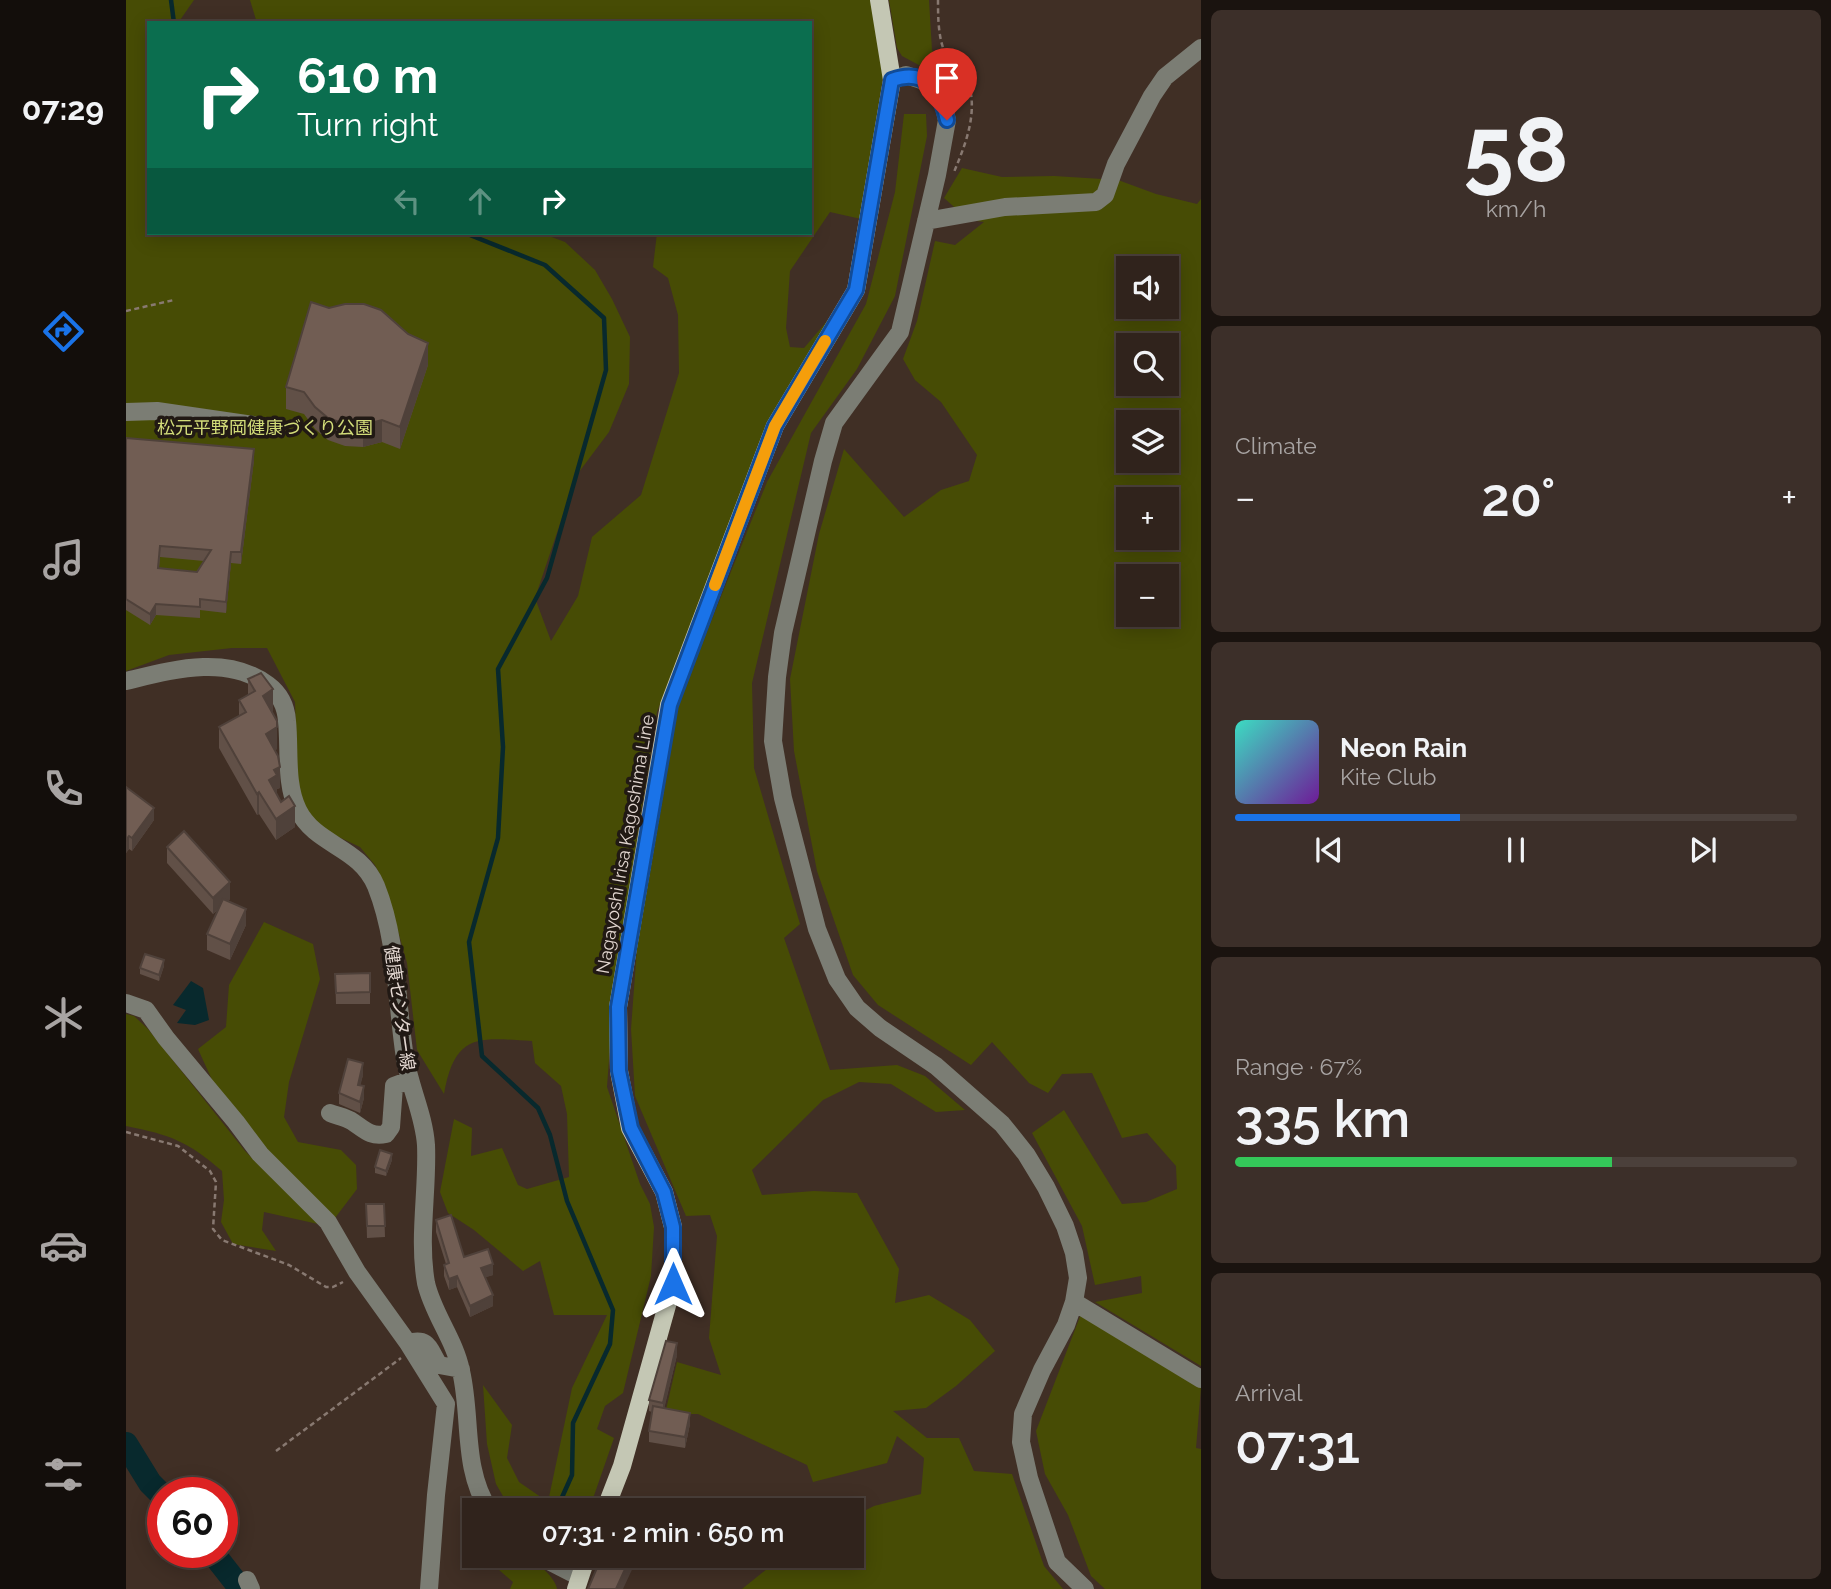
<!DOCTYPE html>
<html lang="en">
<head>
<meta charset="utf-8">
<style>
  :root { --surface:#30231c; --page:#3c2f29; --text:#f1f3f6; --muted:#a8a4a3; --line:#4b403b; --accent:#1a73e8 }
  body { margin:0; font-family:Raleway,"Noto Sans JP",sans-serif; background:var(--page); color:var(--text); height:100vh; display:flex; flex-direction:column; font-size:26px; white-space:nowrap }
  * { box-sizing:border-box; margin:0 }
  p { font-size:23px; color:var(--muted) }
  .icon { flex:none; width:38px; height:38px; fill:none; stroke:currentColor; stroke-width:2; stroke-linecap:round; stroke-linejoin:round }
  .map { position:relative; flex:1; overflow:hidden }
  .side { display:flex; flex-direction:column; gap:10px; padding:10px; background:#1a130f; width:630px }
  .side>* { flex:none }
  .hud { position:absolute; left:21px; top:21px; width:665px; height:214px; border-radius:0px; box-shadow:0 4px 18px #0003,0 0 0 2px var(--line); background:#0b6e4f; color:#fff; overflow:hidden }
  .tools { position:absolute; left:990px; top:256px; display:grid; gap:14px }
  .tools a { display:grid; place-items:center; width:63px; height:63px; border-radius:0px; background:var(--surface); box-shadow:0 4px 18px #0003,0 0 0 2px var(--line); font-size:35px }
  .speed { position:absolute; left:21px; top:1477px; display:flex; gap:14px; font-size:35px; font-weight:700; text-align:center }
  .speed>* { display:grid; place-content:center; width:91px; height:91px; border-radius:50%; background:var(--surface); box-shadow:0 4px 18px #0003,0 0 0 2px var(--line); line-height:1 }
  .speed .limit { border:10px solid #d22; background:#fff; color:#111 }
  .pin { position:absolute; display:grid; place-items:center; width:60px; height:60px; color:#fff; margin:-72px -30px; border-radius:50% 50% 50% 0; rotate:-45deg; box-shadow:0 0 7px #0007 }
  .pin .icon { rotate:45deg }
  .me { position:absolute; width:77px; margin:-38px; rotate:0deg; stroke-linejoin:round; filter:drop-shadow(0 0 5px #0008) }
  .turn { display:flex; align-items:center; gap:24px; height:147px; padding:0 35px; font-size:32px }
  .turn .icon { width:91px; height:91px; stroke-width:2.5 }
  .turn b { display:block; font-size:49px; line-height:60px }
  .lanes { display:flex; align-items:center; height:66px; padding:0 35px; background:#0003; justify-content:center; gap:35px; direction:ltr }
  .lanes .off { opacity:.35 }
  .big { font-size:52px; font-weight:600; line-height:1.1 }
  .side .card { flex:1; display:flex; flex-direction:column; justify-content:center; gap:10px; min-width:0; padding:0 24px; border-radius:10px; background:var(--page) }
  .side .dial { align-items:center; gap:0 }
  .dial b { font-size:91px; line-height:1 }
  .song { display:flex; align-items:center; gap:21px }
  .cover { width:84px; height:84px; border-radius:10px; background:linear-gradient(135deg,hsl(170 70% 55%),hsl(280 70% 35%)) }
  .played { height:7px; border-radius:4px; background:linear-gradient(90deg,var(--accent) 40%,var(--line) 40%) }
  .keys { display:flex; justify-content:space-around; direction:ltr }
  .heat { display:flex; justify-content:space-between; align-items:center; font-size:38px; direction:ltr }
  .charge { height:10px; border-radius:5px; background:linear-gradient(90deg,#34c759 67%,var(--line) 0) }
  .trip { position:absolute; left:336px; top:1498px; width:402px; height:70px; border-radius:0px; background:var(--surface); box-shadow:0 4px 18px #0003,0 0 0 2px var(--line); font-weight:600; line-height:70px; text-align:center }
  main { display:flex; flex:1; min-height:0 }
  .dock { display:flex; flex-direction:column; width:126px; justify-content:space-around; align-items:center; background:#130e0b; color:var(--muted) }
  .dock .icon { width:49px; height:49px }
  .dock .active { color:var(--accent) }
  .dock b { font-size:32px; color:var(--text) }
  .map>svg:first-child { display:block }
</style>
</head>
<body>
<main>
<nav class="dock">
<b>07:29</b>
<svg class="icon active" aria-label="directions" viewBox="0 0 24 24"><path d="M12 3l9 9-9 9-9-9zM9 14v-3h6M13 9l2 2-2 2"/></svg>
<svg class="icon" aria-label="music" viewBox="0 0 24 24"><path d="M9 18V5l10-2v13"/><circle cx="6" cy="18" r="3"/><circle cx="16" cy="16" r="3"/></svg>
<svg class="icon" aria-label="phone" viewBox="0 0 24 24"><path d="M5 4h4l2 5-3 2q2 4 5 5l2-3 5 2v4C11 20 4 13 5 4z"/></svg>
<svg class="icon" aria-label="climate" viewBox="0 0 24 24"><path d="M12 3v18M4 7l16 10M4 17L20 7"/></svg>
<svg class="icon" aria-label="car" viewBox="0 0 24 24"><path d="M5 17H2v-5l4-1 3-4h7l3 4 3 1v5h-3M9 17h6M6 11h13"/><circle cx="7" cy="17" r="2"/><circle cx="17" cy="17" r="2"/></svg>
<svg class="icon" aria-label="filters" viewBox="0 0 24 24"><path d="M4 7h16M4 17h16"/><circle cx="9" cy="7" r="2"/><circle cx="15" cy="17" r="2"/></svg>
</nav>
<div class="map">
<svg width="1075" height="1589" viewBox="0 0 1075 1589">
  <rect width="100%" height="100%" fill="#402f25"/>
  <path fill="#474c05" fill-rule="evenodd" d="M0,0H68L52,23H23V233H415L439,242L469,270L486,299L504,337L503,384L483,432L450,476L409,598L425,641L452,596L466,537L515,495L553,373L552,315L542,278L527,267L531,233H684V23H131L124,0H746L757,77L735,219L704,212L664,271L660,328L664,347L678,348L719,300L601,529L531,712L489,977L481,1087L514,1184L524,1204L528,1227L525,1276L497,1393L479,1406L471,1429L488,1438L463,1510H385L370,1484L361,1444L357,1385L386,1425L381,1458L393,1482L422,1502L446,1388L481,1315H428L414,1261L397,1271L348,1230L322,1213L314,1192L328,1119L346,1128L345,1156L376,1148L392,1185L401,1189L443,1177L441,1114L435,1086L409,1063L406,1041C353,1038 329,1032 318,1094L291,1050L281,963L259,885L249,865L234,847L200,831L183,814L172,793L169,702L141,648H106L43,655L0,671Z
    M763,0H803L806,50L833,81L822,90L804,71L776,56L771,48Z
    M778,114H800L801,136L769,296L731,369L685,433L626,683L628,768L674,924L658,938L704,1070L771,1065L799,1076L839,1110L810,1112L765,1084L733,1082L697,1100L626,1170L636,1195L688,1191L731,1193L773,1269L769,1303L803,1295L844,1320L869,1351L830,1386L800,1408L767,1411L801,1438H833L848,1471L886,1474L918,1566L937,1589H616L657,1556H726V1517L748,1506L795,1494L798,1458L771,1436L761,1463L687,1482L681,1465L572,1414H539L551,1362L595,1375L583,1338L591,1236L584,1215L560,1216L509,1096L505,1029L513,921L553,701L641,482L740,304L769,192Z
    M836,168L876,177L928,176L992,180L1030,194L1071,204L1075,199V1366L969,1302L1016,1293L1015,1276L969,1285L956,1226L906,1133L938,1110L996,1204L1020,1202L1051,1189L1050,1166L1021,1133L996,1138L966,1073L936,1074L922,1093L903,1083L866,1042L845,1065L752,1005L727,975L691,871L668,751L664,679L693,534L718,449L778,517L815,490L843,481L851,455L815,402L789,380L777,359L791,321L809,241L829,245L858,222L843,220L818,198ZM1003,268H1041V306H1003ZM1003,345H1041V383H1003ZM1003,422H1041V460H1003ZM1003,499H1041V537H1003ZM1003,576H1041V614H1003Z
    M138,922L187,944L194,979L163,1082L158,1117L172,1142L215,1150L230,1165L231,1189L209,1218L140,1149L87,1082L72,1049L100,1027L103,985Z
    M0,1014L8,1016L22,1029L119,1151L192,1224L138,1212L136,1230L150,1251L107,1244L95,1222L98,1200L96,1171C61,1141 45,1135 0,1126Z
    M955,1314L1075,1387L1070,1448L1075,1449V1589H979L965,1576L942,1515L919,1474L910,1431Z
    M357,1556C369,1556 385,1553 397,1556C408,1558 430,1578 431,1589H384L387,1582Z"/>
  <path fill="#08292d" d="M65,981L77,988L83,1020L69,1025L51,1023L60,1010L47,1005Z"/>
  <g fill="none" stroke-linecap="round" stroke-linejoin="round">
    <path stroke="#08292d" stroke-width="4.5" d="M45,0L48,23
      M339,233L419,265L478,318L480,370L421,578L372,669L377,747L372,838L343,942L356,1056L412,1108L424,1135L441,1201L487,1310L484,1344L447,1423L446,1475L433,1504"/>
    <path stroke="#08292d" stroke-width="24" d="M0,1444L24,1483L37,1496
      M86,1552L111,1584L112,1589"/>
    <path stroke="#887971" stroke-width="2.5" stroke-dasharray="5 3.5" stroke-linecap="butt" d="M812,0C812,18 812,43 822,58C827,64 835,66 838,73C855,105 841,141 828,172
      M0,311L48,300
      M0,1132L52,1146L84,1171L90,1182L87,1229L96,1240L163,1265L200,1287H207L217,1282
      M150,1451L275,1358"/>
    <path stroke="#7b7d74" stroke-width="18" d="M766,80L780,75L801,82L816,99L821,120L811,175L774,332L708,423L697,461L657,633L651,677L647,741L657,798L691,929L711,979L731,1008L754,1028L810,1066L876,1124L900,1154L920,1187L939,1226L948,1253L952,1278L948,1302L940,1325L916,1370L897,1414L895,1442L903,1478L931,1562L959,1589
      M800,221L879,207L970,202L979,195L990,164L1026,96L1039,77L1075,48
      M0,412L31,411L127,425
      M0,681C46,670 101,654 142,685C154,694 160,707 161,721C164,750 159,784 172,810C190,846 233,846 250,886C272,941 270,1001 279,1058C284,1088 298,1115 300,1145C302,1190 292,1238 300,1283C307,1314 329,1340 335,1371C346,1418 336,1468 363,1510
      M0,1003L20,1010L40,1038L110,1122L134,1154L202,1222L231,1272L282,1343L320,1404L310,1495L303,1589
      M204,1113C211,1116 220,1117 227,1122C239,1130 244,1137 260,1134L265,1127L268,1086L284,1080
      M948,1302L1075,1379
      M282,1343C304,1337 303,1350 313,1365L335,1369
      M413,1556L452,1576
      M121,1580L125,1589"/>
    <path stroke="#c4c7b4" stroke-width="18" d="M479,1510L496,1466L547,1284V1227L538,1192L504,1128L493,1071L492,1007L543,705L649,426L730,290L766,80L753,0
      M450,1589L461,1556"/>
  </g>
  <path fill="#615047" fill-rule="evenodd" d="M302,365L274,449L256,442L237,447L219,446L202,440L189,429L178,414L160,409V387Z
    M0,438L128,460L115,564L105,563L100,613L74,610V618L30,615L24,625L0,610ZM34,557L78,561L71,572L33,568Z
    M122,679L147,711L145,712L151,749L149,750L154,788L151,789V796L169,827L150,840L133,814L131,815L93,748V727L113,716V700L122,695Z
    M0,787L28,820L6,851L3,849L0,853Z
    M41,847L104,899L102,901L120,925L104,960L81,950V934L92,910L87,914L41,863Z
    M38,966L33,981L14,974V968Z
    M244,973V1004H210L209,974Z
    M237,1075L234,1085L238,1098L234,1113L213,1104V1093Z
    M266,1160L260,1176L249,1173V1167Z
    M240,1204H258L259,1237L241,1238Z
    M310,1220L338,1257L367,1275L359,1277L367,1306L344,1317L331,1287L323,1290L318,1276V1265L320,1264L310,1232Z
    M551,1355L538,1408L564,1424L559,1448L523,1442V1431L526,1412L523,1411V1400Z"/>
  <path fill="#4f413a" d="M302,343V365L274,449V427Z
    M256,420V442L237,447V425Z
    M128,449V460L115,564V552Z
    M105,552V563L100,613V602Z
    M30,604V615L24,625V614Z
    M147,689V711L137,717V696Z
    M151,727V749L140,755V734Z
    M154,767V788L151,789V796L143,780L148,770Z
    M133,792V814L131,815V794Z
    M169,806V827L150,840V819Z
    M28,808V820L6,851V838Z
    M3,836V849L0,853V840Z
    M104,882V899L87,914V898Z
    M120,909V925L104,960V944Z
    M38,960V966L33,981V975Z
    M237,1063V1075L232,1096V1085Z
    M238,1086V1098L234,1113V1102Z
    M266,1154V1160L260,1176V1171Z
    M367,1264V1275L355,1279V1268Z
    M331,1276V1287L323,1290V1279Z
    M367,1295V1306L344,1317V1306Z
    M551,1343V1355L537,1414V1403Z
    M564,1413V1424L559,1448V1437Z
    M505,1556H510V1561L497,1589H490Z"/>
  <path fill="#715d53" stroke="#4f413a" stroke-width="2" fill-rule="evenodd" d="M185,302L203,308L219,304H238L255,310L282,334L302,343L274,427L256,420L237,425L219,424L202,418L189,407L178,392L160,387Z
    M0,438L128,449L115,552H105L100,602L74,599V607L30,604L24,614L0,599ZM34,546L85,550L71,572L32,568Z
    M135,673L147,689L137,696L151,721V727L140,734L152,756L154,767L148,770L151,775L143,780L155,802L163,796L169,806L150,819L133,792L131,794L93,727L120,712L113,700L129,691L122,679Z
    M0,787L28,808L6,838L3,836L0,840Z
    M58,831L104,882L87,898L41,847Z
    M97,899L120,909L104,944L81,934Z
    M19,954L38,960L33,975L14,968Z
    M244,973V992L210,993L209,974Z
    M222,1059L237,1063L232,1085L238,1086L234,1102L213,1093Z
    M254,1150L266,1154L260,1171L249,1167Z
    M240,1204H258L259,1226H241Z
    M325,1215L338,1257L362,1249L367,1264L355,1268L367,1295L344,1306L331,1276L323,1279L318,1265L323,1263L310,1220Z
    M540,1341L551,1343L537,1403L523,1400Z
    M527,1406L564,1413L559,1437L523,1431Z
    M476,1556H505L490,1589H462Z"/>
  <g fill="none" stroke-linecap="round" stroke-linejoin="round">
    <defs>
      <path id="route" d="M547,1284V1227L538,1192L505,1128L493,1071L492,1007L544,705L649,426L730,290L766,80C799,68 814,90 821,120"/>
    </defs>
    <use href="#route" stroke="#114b97" stroke-width="18"/>
    <use href="#route" stroke="#1a73e8" stroke-width="12"/>
    <path stroke="#f59e0b" stroke-width="12" d="M589,585L649,426L699,341"/>
  </g>
  <g text-anchor="middle" dominant-baseline="central" stroke-width="7" stroke-linejoin="round" paint-order="stroke">
    <g font-size="18" fill="#d2dc79" stroke="#211914">
      <text x="139" y="427">松元平野岡健康づくり公園</text>
    </g>
    <g font-size="18" fill="#e3d7d1" stroke="#211914">
      <text transform="translate(499 844) rotate(-80)">Nagayoshi Irisa Kagoshima Line</text>
      <text transform="translate(274 1008) rotate(82)">健康センター線</text>
    </g>
  </g>
</svg>
<div class="tools">
<a><svg class="icon" aria-label="sound" viewBox="0 0 24 24"><path d="M4 9h4l5-4v14l-5-4H4zM17 9q2 3 0 6"/></svg></a>
<a><svg class="icon" aria-label="search" viewBox="0 0 24 24"><circle cx="10" cy="10" r="6"/><path d="M15 15l6 6"/></svg></a>
<a><svg class="icon" aria-label="layers" viewBox="0 0 24 24"><path d="M12 4l9 5-9 5-9-5zM3 14l9 5 9-5"/></svg></a>
<a>+</a>
<a>−</a>
</div>
<div class="speed"><div class="limit">60</div></div>
<div class="pin" style="left:821px;top:120px;background:#d93025"><svg class="icon" aria-label="arrive" viewBox="0 0 24 24"><path d="M6 21V4h12l-3 4 3 4H6"/></svg></div>
<svg class="me" style="left:547px;top:1284px" viewBox="-20 -20 40 40"><path d="M0-17L14 15 0 8-14 15z" fill="#1a73e8" stroke="#fff" stroke-width="4"/></svg>
<div class="trip">07:31 · 2 min · 650 m</div>
<div class="hud">
<div class="turn"><svg class="icon" aria-label="right" viewBox="0 0 24 24"><path d="M7 20v-9h11M14 6l5 5-5 5"/></svg><div><b>610 m</b>Turn right</div></div>
<div class="lanes"><svg class="icon off" aria-label="left" viewBox="0 0 24 24"><path d="M17 20v-9H6M10 6l-5 5 5 5"/></svg><svg class="icon off" aria-label="ahead" viewBox="0 0 24 24"><path d="M12 20V5M6 11l6-6 6 6"/></svg><svg class="icon" aria-label="right" viewBox="0 0 24 24"><path d="M7 20v-9h11M14 6l5 5-5 5"/></svg></div>
</div>
</div>
<section class="side">
<div class="card dial"><b>58</b><p>km/h</p></div>
<div class="card"><p>Climate</p>
<div class="heat"><a>−</a><b class="big">20°</b><a>+</a></div>
</div>
<div class="card">
<div class="song"><i class="cover"></i><div><b>Neon Rain</b><p>Kite Club</p></div></div>
<div class="played"></div>
<div class="keys"><svg class="icon" aria-label="previous" viewBox="0 0 24 24"><path d="M18 5L8 12l10 7zM5 5v14"/></svg><svg class="icon" aria-label="pause" viewBox="0 0 24 24"><path d="M8 5v14M16 5v14"/></svg><svg class="icon" aria-label="next" viewBox="0 0 24 24"><path d="M6 5l10 7-10 7zM19 5v14"/></svg></div>
</div>
<div class="card"><p>Range · 67%</p><b class="big">335 km</b><div class="charge"></div></div>
<div class="card"><p>Arrival</p><b class="big">07:31</b></div>
</section>
</main>
</body>
</html>
